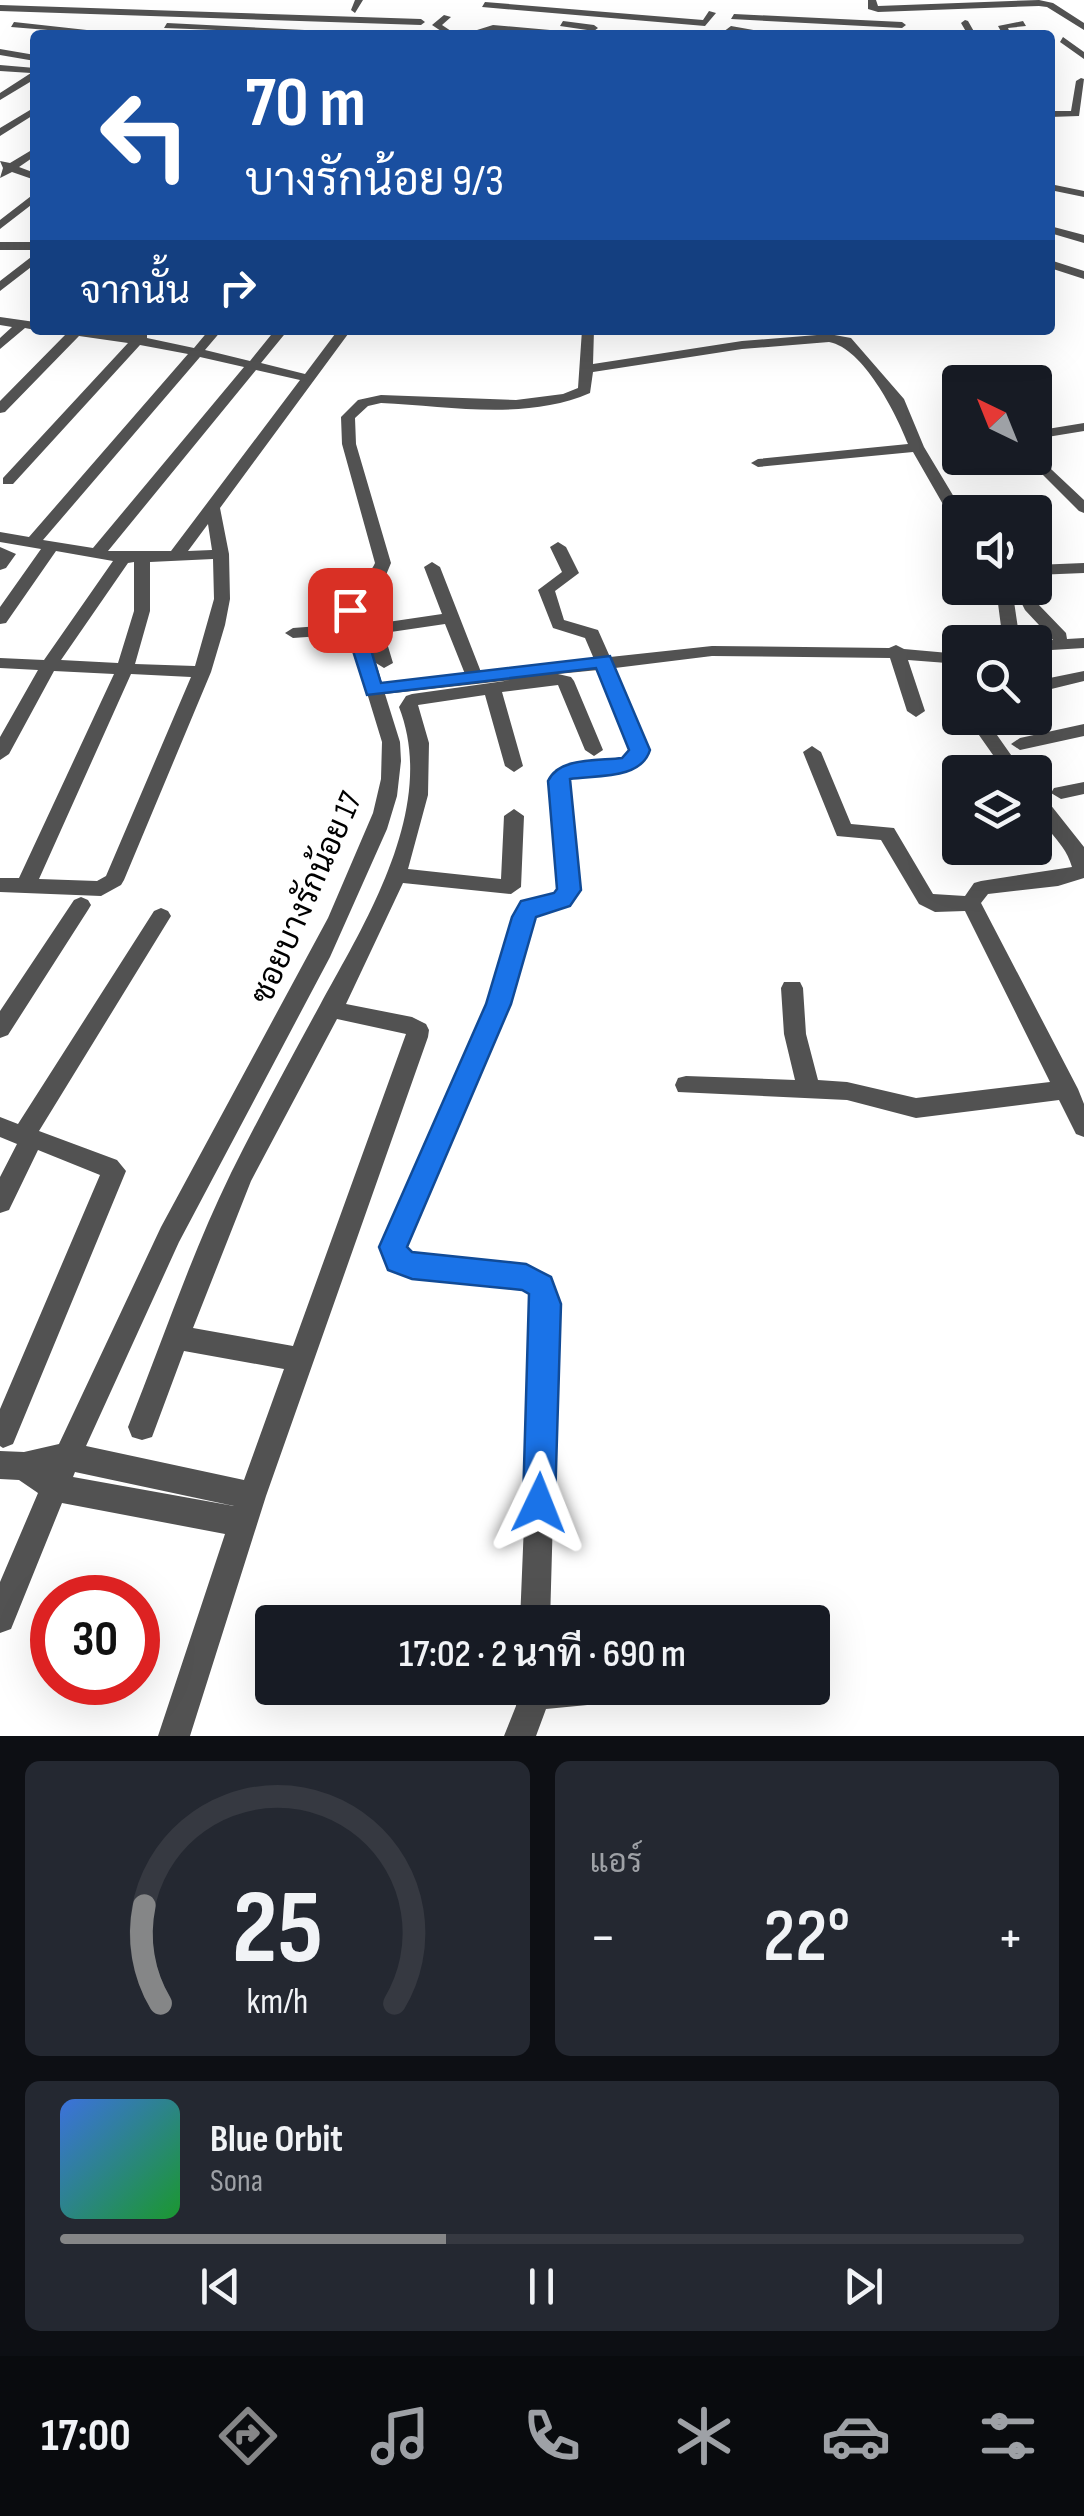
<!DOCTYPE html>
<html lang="th">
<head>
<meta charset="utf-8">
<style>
  :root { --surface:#171b24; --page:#242831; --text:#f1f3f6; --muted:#9ea1a6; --line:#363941; --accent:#858687 }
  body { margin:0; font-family:"Sofia Sans Condensed",Sarabun,sans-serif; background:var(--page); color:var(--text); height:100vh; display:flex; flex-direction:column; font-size:38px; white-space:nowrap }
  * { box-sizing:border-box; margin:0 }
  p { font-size:32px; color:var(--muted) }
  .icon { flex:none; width:55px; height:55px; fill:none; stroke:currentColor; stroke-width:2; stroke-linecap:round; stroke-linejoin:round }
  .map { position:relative; height:1736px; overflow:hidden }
  .panel { display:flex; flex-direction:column; gap:25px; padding:25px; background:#0d0f14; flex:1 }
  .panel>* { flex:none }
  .guide { position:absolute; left:30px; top:30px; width:1025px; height:305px; border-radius:10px; box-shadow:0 10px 40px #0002; background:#1a4fa0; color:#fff; overflow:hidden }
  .needle { width:65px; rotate:317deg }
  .controls { position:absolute; left:942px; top:365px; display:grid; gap:20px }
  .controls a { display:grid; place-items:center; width:110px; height:110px; border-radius:10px; background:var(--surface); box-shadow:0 10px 40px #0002; font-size:50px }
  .speed { position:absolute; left:30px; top:1575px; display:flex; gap:20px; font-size:50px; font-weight:700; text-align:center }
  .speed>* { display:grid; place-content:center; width:130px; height:130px; border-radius:50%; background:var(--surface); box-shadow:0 10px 40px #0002; line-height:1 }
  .speed .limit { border:15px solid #d22; background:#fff; color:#111 }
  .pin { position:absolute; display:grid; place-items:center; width:85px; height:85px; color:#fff; margin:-42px; border-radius:20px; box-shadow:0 5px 15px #0006 }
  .me { position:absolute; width:110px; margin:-55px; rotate:2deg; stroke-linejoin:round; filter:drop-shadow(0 0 8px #0008) }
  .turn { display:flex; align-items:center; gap:35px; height:210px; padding:0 50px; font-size:45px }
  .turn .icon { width:130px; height:130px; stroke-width:2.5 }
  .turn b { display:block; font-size:70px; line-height:85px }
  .then { display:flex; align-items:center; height:95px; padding:0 50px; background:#0003; gap:20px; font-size:38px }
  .big { font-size:75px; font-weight:600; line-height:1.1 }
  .panel .card { flex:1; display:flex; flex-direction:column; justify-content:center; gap:15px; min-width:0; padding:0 35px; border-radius:15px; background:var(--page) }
  .panel .dial { align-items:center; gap:0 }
  .dial svg { height:260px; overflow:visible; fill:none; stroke:var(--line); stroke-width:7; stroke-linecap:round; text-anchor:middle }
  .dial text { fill:var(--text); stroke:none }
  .song { display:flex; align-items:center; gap:30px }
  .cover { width:120px; height:120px; border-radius:15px; background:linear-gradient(135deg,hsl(220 70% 55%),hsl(130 70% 35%)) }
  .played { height:10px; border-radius:5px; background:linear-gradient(90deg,var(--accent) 40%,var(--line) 40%) }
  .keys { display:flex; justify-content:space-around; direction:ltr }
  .heat { display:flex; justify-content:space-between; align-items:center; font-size:55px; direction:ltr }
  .panel .tiles { flex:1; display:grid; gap:25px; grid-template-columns:1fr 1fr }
  .card:last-child { grid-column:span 2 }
  .trip { position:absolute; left:255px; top:1605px; width:575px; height:100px; border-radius:10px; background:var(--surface); box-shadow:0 10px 40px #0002; font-weight:600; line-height:100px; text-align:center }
  .tabs { display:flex; height:160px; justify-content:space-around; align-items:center; background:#090b0e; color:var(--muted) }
  .tabs .icon { width:70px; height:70px }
  .tabs .active { color:var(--accent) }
  .tabs b { font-size:45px; color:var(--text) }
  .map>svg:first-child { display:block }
</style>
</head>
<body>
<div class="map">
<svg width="1084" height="1736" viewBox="0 0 1084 1736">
  <rect width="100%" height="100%" fill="#fff"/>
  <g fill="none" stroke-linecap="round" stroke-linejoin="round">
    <path fill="#525252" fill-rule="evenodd" d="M355,0H363L355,13L351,10Z
      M868,0H876L878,6L1039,0L1053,3L1084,23V30L1047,7L1039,6L878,12L868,9Z
      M485,2L703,20L709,11L716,13L705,26L482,7Z
      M0,5L421,19L425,22L421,25L0,11Z
      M734,14L902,22L906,25L902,28L731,19Z
      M444,15L451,17L442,25L457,35H447L432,25Z
      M965,20L968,21L976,35H968L961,23Z
      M563,21L594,25L598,28L594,31L560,26Z
      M1023,21L1026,26L1008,28L1011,35H1003L998,26Z
      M14,22L105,32L109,35L11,27Z
      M167,23L345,32L349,35L164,28Z
      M493,25L550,30L554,33L493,31L461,35Z
      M731,26L759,31L719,35Z
      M932,31L937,35H928Z
      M1036,32L1041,33L1042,35H1032Z
      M1063,37L1084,52V59L1060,42Z
      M0,49L35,55V61L0,55Z
      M0,65L35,68V79L0,100V93L31,73L0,71Z
      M1081,78L1084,79L1079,116L1050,117V111H1071L1076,81Z
      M35,107V114L0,136V128Z
      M35,148V156L19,167L35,173V180L12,172L0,178L3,168L0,161L10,163Z
      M1050,184L1084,191V197L1050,190Z
      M35,193V202L0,229V220Z
      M1050,226L1084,235V243L1050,233Z
      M0,242H35V250H0Z
      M35,254V264L0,291V281Z
      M1050,260L1084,271V279L1050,268Z
      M0,317L35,322V330L25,328L0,349V338L12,327L0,325Z
      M57,330C76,330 129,338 142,331L147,332V338L194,348L209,330H222L205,350L250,361L275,330H288L261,363L305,374L338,330H351L220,508L229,554L230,599L225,625L211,672L124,880L121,885L101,896L0,892V878H19L114,674L54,671L9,754L0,760V737L38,670L0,668V658L44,660L113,561L56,551L6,623L0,624V607L41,549L0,542V532L29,537L188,354L140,345L13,484H3V478L128,343L79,336L5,412L0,413V401L66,334ZM200,357L244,367L93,548L43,540ZM256,370L300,380L171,551H108ZM208,524L212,550L188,551ZM213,559L214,599L195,666L135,664L150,611V562ZM134,562V611L118,663L61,660L128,563ZM131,674L191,677L106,876L97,881L39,879Z
      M582,330H594L593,364L742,341L829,334L851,338L904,399L924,447L963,512H960V525L952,520L913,452L758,467L751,463L758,459L908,444C896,413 863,348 829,342L742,349L593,372L590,393C525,421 449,406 381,403L368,406L355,418L356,444L391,563L386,575L357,594L355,598L374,660L358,597L366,592L372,594L381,623L442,614L424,567L432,562L440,567L481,672L594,659L585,638L553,628L538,590L562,572L550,547L558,542L566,547L579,573L555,591L564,620L598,630L610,657L712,646L889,648L896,645L904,649L960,654V664L908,660L925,711L916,717L907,711L890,658L712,656L615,668L649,750C640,778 597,773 572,777L567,781L579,890L569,905L536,913L534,917L510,1004L406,1247L413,1255C442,1257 535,1257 551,1280C555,1287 557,1296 559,1303L550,1622H520L533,1303L530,1293L522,1288L412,1277L389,1268L380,1247L488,1004L514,917L522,902L555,894L559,889L549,781L556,769L619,759L629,755L631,750L598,670L558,674L571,677L574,681L603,750L594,756L585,750L558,685L502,692L523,766L514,772L505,766L485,695L418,705L429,743L428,795L408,869L501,879L504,816L514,809L524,816L521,887L511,894L403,883L346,1004L412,1017L426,1024L429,1030L428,1037L266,1496L190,1736H158L225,1534L62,1503L11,1629L0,1633V1582L38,1493L19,1480L0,1479V1451L24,1452L59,1444L161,1227L328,918L373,813L381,779L382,742L349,634L293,638L285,633L293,628L346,624L339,598C346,581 369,579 375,563L342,444L341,417L358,400L381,395L516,400L563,394L578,388ZM445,624L465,674L382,683L376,663L384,668L393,663L384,633ZM512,680L412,694L406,696L399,707C438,807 366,921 320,1005C291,1058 259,1117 231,1173C191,1255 162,1342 128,1427L132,1437L142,1440L152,1437L184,1351L284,1369L244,1480L86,1446L179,1242L330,957L387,829L397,796L401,761L400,742L385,694ZM337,1019L406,1034L293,1346L193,1328L251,1181ZM75,1472L234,1506L73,1477Z
      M1084,423V431L1035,439V431Z
      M1035,454L1084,500V513L1079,511L1026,458H1035Z
      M0,547L16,554L6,568L0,570Z
      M1084,563V573L1035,575V565Z
      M996,588H1012L1020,642H1003Z
      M1014,588H1030L1038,604L1066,633L1067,639L1084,638V648L1035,651V642H1029L1053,640L1025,610Z
      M1084,671V681L1035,693V681Z
      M967,718H985L1023,772H1005Z
      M1084,724V736L1020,750L1011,744L1020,738Z
      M812,746L821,752L851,824L894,828L933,894L965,896L974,883L981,881L1072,867C1063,835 1035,829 1035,792L1042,794L1084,847V878L1058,886L988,894L981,903L1078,1089L1084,1104V1137L1076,1134L1059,1100L916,1118L847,1100L678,1092L675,1085L678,1078L686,1076L795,1080L784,1034L781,988L784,982H800L803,988L806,1034L818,1080L847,1082L916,1098L1050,1082L965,911L935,912L919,904L881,840L837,836L803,752Z
      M1084,782V794L1061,799L1051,793L1054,788Z
      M81,897L88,900L91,905L88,910L8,1035L0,1038V1011L74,900Z
      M161,908L168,911L171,916L39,1131L117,1160L126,1171L13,1444L3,1448L0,1446V1409L100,1175L38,1150L9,1210L0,1213V1177L17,1144L0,1137V1117L18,1124L154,911Z
      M518,1688H623L619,1699L608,1703L546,1709L536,1736H504L516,1706Z"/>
  </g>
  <path fill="#1a73e8" stroke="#114b97" stroke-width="2.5" d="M350,605L359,610L381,683L610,656L650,750C641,780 596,775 570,779L581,890L570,906L536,917L511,1004L407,1247L412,1252L526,1264L551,1277L561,1304L555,1503L551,1514L539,1519L528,1514L523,1503L529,1294L522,1290L412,1279L388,1270L379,1247L486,1004L512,917L521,901L554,893L557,889L548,781C559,757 597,761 622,758L629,750L596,668L367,695L340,610Z"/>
  <g text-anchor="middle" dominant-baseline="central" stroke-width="8" stroke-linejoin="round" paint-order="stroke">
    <g font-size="32" fill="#000" stroke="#fff">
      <text transform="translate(307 898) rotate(-66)">ซอยบางรักน้อย 17</text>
    </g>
  </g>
</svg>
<div class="controls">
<a><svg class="needle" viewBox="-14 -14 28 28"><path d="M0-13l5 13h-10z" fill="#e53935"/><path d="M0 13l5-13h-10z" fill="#9ea1a6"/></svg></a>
<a><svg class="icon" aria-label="sound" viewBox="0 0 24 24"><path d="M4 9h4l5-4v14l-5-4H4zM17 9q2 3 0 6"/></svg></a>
<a><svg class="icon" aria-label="search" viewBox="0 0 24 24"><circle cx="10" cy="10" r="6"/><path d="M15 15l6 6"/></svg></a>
<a><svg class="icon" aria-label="layers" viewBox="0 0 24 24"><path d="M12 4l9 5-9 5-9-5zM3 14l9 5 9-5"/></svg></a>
</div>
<div class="speed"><div class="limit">30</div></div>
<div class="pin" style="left:350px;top:610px;background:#d93025"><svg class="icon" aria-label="arrive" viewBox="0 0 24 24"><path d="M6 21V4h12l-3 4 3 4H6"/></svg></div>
<svg class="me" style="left:539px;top:1503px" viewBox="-20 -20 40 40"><path d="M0-17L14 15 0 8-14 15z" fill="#1a73e8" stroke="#fff" stroke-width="4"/></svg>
<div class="trip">17:02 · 2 นาที · 690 m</div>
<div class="guide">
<div class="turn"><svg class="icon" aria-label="left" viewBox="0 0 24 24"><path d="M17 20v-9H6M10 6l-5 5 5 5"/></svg><div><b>70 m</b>บางรักน้อย 9/3</div></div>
<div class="then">จากนั้น<svg class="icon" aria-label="right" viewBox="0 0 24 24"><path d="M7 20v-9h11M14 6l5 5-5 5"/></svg></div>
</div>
</div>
<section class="panel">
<div class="tiles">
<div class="card dial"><svg viewBox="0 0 100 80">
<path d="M14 69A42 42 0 1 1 86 69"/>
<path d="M14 69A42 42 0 0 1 9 39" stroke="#858687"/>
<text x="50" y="56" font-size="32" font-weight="700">25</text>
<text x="50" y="72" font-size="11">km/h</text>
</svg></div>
<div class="card"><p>แอร์</p>
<div class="heat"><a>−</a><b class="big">22°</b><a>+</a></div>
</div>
<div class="card">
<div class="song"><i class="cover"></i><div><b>Blue Orbit</b><p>Sona</p></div></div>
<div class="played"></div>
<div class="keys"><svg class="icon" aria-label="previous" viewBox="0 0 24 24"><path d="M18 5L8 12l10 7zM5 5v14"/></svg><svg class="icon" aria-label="pause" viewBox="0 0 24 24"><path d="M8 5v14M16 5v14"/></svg><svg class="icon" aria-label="next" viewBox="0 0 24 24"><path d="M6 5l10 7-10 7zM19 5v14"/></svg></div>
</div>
</div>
</section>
<nav class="tabs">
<b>17:00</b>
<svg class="icon active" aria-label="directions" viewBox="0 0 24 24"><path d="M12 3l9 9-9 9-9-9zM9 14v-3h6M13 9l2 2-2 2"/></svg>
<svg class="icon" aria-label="music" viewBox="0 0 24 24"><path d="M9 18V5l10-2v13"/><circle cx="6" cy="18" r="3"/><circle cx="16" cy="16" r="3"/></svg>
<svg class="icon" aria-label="phone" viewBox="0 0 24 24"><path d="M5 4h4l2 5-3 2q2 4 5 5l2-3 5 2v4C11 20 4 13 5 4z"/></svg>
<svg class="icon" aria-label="climate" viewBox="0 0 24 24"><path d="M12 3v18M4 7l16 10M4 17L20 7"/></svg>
<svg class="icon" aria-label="car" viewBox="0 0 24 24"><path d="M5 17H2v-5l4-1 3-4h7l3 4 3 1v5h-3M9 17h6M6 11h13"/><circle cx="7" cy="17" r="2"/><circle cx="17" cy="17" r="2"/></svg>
<svg class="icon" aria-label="filters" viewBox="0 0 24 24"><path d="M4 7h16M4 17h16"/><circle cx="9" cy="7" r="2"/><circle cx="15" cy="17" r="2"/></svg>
</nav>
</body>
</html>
